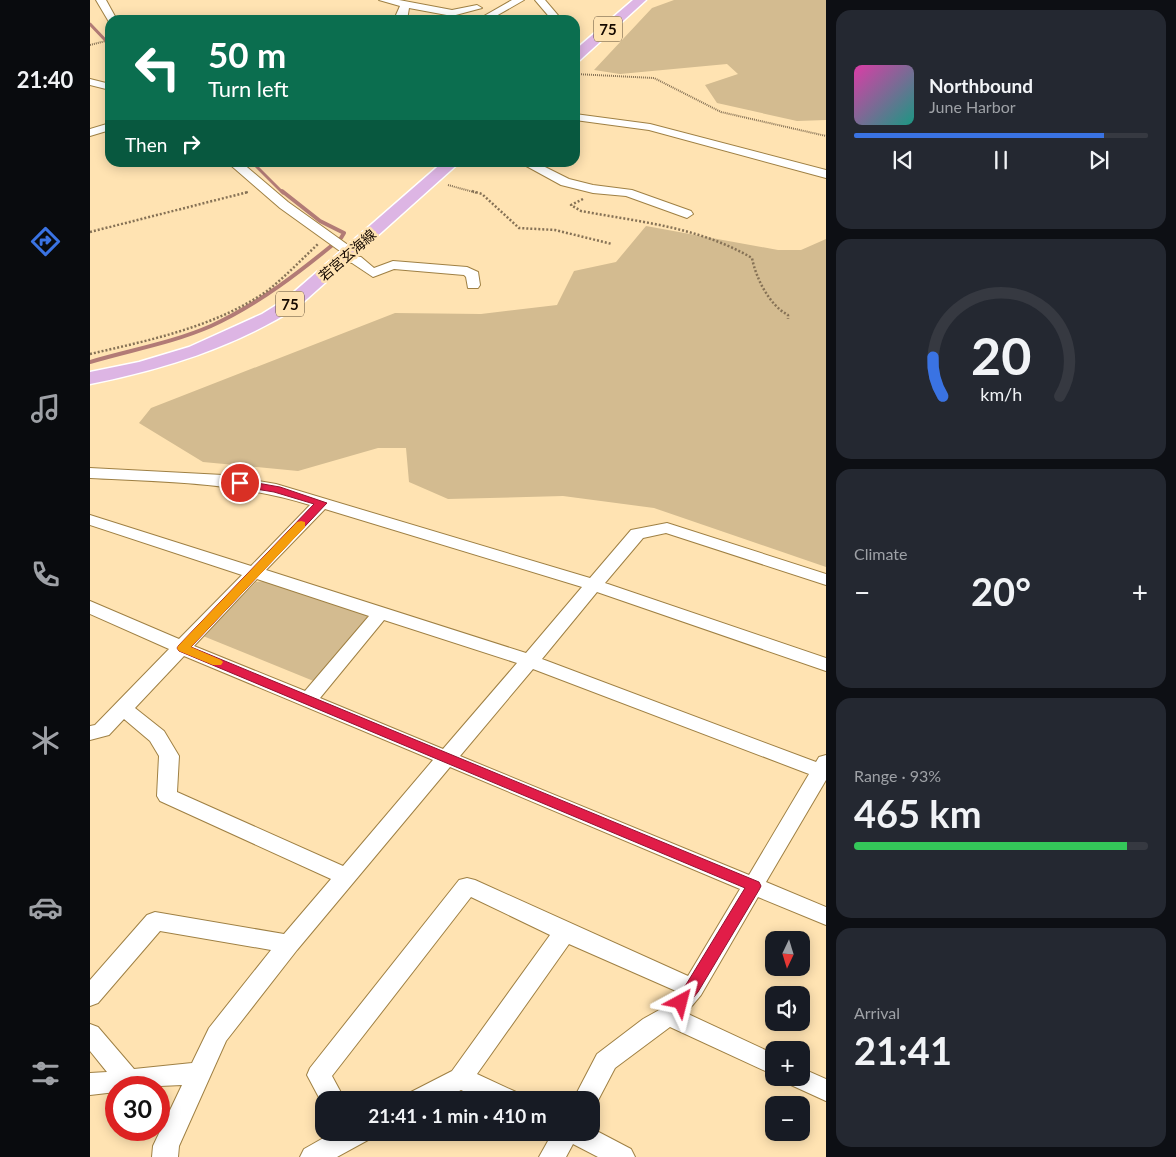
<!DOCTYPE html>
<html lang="en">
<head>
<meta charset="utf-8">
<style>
  :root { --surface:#171b24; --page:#242831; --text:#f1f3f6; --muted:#9ea1a6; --line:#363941; --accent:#3a73e3 }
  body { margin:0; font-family:Lato,"Noto Sans JP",sans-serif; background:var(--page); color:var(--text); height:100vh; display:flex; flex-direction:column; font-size:19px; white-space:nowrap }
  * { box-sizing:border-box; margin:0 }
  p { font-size:16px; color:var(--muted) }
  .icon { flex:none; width:28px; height:28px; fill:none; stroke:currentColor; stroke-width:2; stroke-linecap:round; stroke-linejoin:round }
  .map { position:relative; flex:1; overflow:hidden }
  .panel { display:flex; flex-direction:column; gap:10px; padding:10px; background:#0d0f14; width:350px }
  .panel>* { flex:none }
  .top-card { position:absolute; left:15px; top:15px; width:475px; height:152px; border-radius:15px; box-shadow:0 2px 12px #0003; background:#0b6e4f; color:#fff; overflow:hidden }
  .needle { width:32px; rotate:184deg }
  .controls { position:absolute; left:675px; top:931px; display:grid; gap:10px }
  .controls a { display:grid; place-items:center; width:45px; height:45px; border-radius:10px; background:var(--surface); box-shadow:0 2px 12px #0003; font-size:25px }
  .speed { position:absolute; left:15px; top:1076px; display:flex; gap:10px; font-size:25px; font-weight:700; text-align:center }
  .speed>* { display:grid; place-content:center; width:65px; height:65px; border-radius:50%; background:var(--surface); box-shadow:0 2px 12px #0003; line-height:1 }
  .speed .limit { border:8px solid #d22; background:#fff; color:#111 }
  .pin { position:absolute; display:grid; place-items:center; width:42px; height:42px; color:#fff; margin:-21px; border:2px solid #fff; border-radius:50%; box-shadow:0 1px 5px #0007 }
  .me { position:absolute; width:55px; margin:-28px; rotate:38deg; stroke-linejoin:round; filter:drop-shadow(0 0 4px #0008) }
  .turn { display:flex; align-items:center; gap:18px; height:105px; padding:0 20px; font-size:22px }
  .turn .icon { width:65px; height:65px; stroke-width:2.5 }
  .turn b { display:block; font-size:35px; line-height:42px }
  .then { display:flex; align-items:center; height:48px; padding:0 20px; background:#0003; gap:10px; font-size:19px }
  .big { font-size:38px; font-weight:700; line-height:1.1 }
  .panel .card { flex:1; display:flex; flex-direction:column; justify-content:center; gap:8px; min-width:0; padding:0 18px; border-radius:15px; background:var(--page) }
  .panel .dial { align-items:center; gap:0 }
  .dial svg { height:130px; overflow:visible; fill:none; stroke:var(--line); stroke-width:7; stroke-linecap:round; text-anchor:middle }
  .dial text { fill:var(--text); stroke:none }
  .song { display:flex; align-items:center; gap:15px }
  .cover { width:60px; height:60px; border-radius:8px; background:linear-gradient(135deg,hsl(320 70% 55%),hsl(170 70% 35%)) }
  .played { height:5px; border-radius:2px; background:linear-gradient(90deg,var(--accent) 85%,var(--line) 85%) }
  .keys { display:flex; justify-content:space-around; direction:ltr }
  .heat { display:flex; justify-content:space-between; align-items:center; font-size:28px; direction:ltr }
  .charge { height:8px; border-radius:4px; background:linear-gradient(90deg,#34c759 93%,var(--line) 0) }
  .trip { position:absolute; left:225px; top:1091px; width:285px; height:50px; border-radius:15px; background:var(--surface); box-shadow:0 2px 12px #0003; font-weight:700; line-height:50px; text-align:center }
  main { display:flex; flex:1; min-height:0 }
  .dock { display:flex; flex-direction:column; width:90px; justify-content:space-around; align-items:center; background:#090b0e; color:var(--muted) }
  .dock .icon { width:35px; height:35px }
  .dock .on { color:var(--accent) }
  .dock b { font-size:22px; color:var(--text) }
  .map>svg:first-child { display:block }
</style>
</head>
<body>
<main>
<nav class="dock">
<b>21:40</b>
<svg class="icon on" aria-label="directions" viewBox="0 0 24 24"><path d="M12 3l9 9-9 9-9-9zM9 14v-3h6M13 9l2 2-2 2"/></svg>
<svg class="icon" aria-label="music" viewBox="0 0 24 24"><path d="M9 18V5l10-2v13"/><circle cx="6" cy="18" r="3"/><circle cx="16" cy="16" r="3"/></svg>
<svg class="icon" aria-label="phone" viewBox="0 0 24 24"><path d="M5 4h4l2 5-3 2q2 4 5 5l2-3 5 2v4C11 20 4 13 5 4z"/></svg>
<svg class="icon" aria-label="climate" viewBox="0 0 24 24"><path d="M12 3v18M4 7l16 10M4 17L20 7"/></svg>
<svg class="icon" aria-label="car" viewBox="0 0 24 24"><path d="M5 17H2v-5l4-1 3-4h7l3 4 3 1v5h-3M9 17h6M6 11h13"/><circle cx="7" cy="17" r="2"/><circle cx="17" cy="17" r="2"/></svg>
<svg class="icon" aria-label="filters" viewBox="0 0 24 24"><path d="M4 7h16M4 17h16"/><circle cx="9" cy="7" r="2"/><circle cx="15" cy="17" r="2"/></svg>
</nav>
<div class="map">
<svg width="736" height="1157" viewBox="0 0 736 1157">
  <rect width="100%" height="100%" fill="#ffe3b2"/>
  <path fill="#d3bb90" d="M584,0H736V120L707,121L627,103L615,85L648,74L637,64L530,74L504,70L562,8Z
    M556,226L688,250H711L736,239V567L564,508L473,496L358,499L319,482L316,448H288L208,471L113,462L49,423L61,408L305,313L391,314L467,305L484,271L526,262Z
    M174,581L277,615L279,620L226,682L113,636L166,582Z"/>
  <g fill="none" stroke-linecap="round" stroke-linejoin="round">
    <path stroke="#b27b76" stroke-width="3" d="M0,24L20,45
      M162,162L193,193"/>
    <path stroke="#b27b76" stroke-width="4" d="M0,362C40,350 82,343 121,326C169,304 211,271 251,238L254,233L230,221L192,191"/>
    <defs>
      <path id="minor" d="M6,0H16L27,20L19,22Z
        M289,0H309L362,10L387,5L392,8L362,16L319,8L317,20H307L306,15L310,6Z
        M422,0H434L399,20H387Z
        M445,0H455L472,20H462Z
        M0,79L20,84V90L0,85Z
        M485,114L560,124L736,170V178L559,130L485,120Z
        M20,123V130L0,136V129Z
        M137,162H151L198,202L265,250L266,253L264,256L271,257L284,268L303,261L377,267L388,272L390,285L388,288H378L376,277L374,275L304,269L283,277L262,263L250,261L248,258L254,254L190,208Z
        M429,162H445L479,179L503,185L542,190L601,211L603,214L597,218L536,196L503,193L471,185Z
        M0,468L133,475L186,484L500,578L541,530L577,523L736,574V585L576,533L553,538L515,583L736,658V671L507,592L452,659L726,762L729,757L736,755V780L676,882L736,907V925L668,897L611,995L596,1013L684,1054V1075L580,1027L525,1068L504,1108L501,1109V1100H483L507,1054L553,1019L571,1009L586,991L479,944L387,1074L426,1092L429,1100H393L371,1090L353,1100H318L321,1092L362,1071L460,935L381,897L242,1076L255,1100H234V1107L217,1075L220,1068L369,880L377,878L385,880L598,976L650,889L360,767L207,950L136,1041L89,1146L88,1157H62L63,1146L92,1085L26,1088V1092L0,1095V1073L17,1072L0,1051V1024L8,1027L44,1069L102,1063L119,1028L181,950L70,931L8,1003L0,1006V980L57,915L65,912L194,934L241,879L70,801L67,796L69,756L60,741L34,719L19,735L0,740V726L5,725L79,649L0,614V601L89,639L152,575L0,525V515L161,566L220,505C146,482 76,482 0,478ZM235,509L492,587L436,653L176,570ZM167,579L279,616L215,691L104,646ZM294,620L427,663L353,749L230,698ZM94,656L343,760L253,866L87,792L89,756L74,731L45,708ZM443,669L719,774L659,875L370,756Z
        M711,1068L736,1079V1101L701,1085L698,1078H711Z
        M501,1128L541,1149L545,1157H508L483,1144L476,1157H449L463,1132H501Z
        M244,1132H281L278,1140L247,1157H210L214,1149Z"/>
      <path id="major" d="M543,0H556L490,60L485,61V50Z
        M353,162H370L208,307C144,347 75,369 0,384V372L49,362L99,347L172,314L196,299Z"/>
    </defs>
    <use href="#minor" stroke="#9f8044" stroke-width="2"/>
    <use href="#major" stroke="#fff" stroke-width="3"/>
    <path stroke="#867256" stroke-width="2" stroke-dasharray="1 1" stroke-linecap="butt" d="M0,45L20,40
      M485,74L564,78L631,112L736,136
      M358,185L387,193
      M155,193L158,192"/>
    <path stroke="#867256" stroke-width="2.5" stroke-dasharray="2 2" stroke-linecap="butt" d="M382,191L392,194L429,228L465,230L522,244
      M493,199L481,205L491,211C550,222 609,227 662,258C666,278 679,305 698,315V319
      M0,232L158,192
      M0,354C60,340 125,327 177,291C195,277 211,260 228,244"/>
    <use href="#minor" fill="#fff" fill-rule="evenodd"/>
    <use href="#major" fill="#ddb5e4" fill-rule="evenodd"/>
  </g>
  <path fill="#e11d48" stroke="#92132f" d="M150,480L190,487L237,503L101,647L669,882L671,886L669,890L608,992C601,1000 597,1010 585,1007L583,1002L597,983L655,888L89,651L87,648L89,645L224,504L184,492L147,486L145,483Z"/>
  <path fill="#f59e0b" d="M211,521L215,522V527L101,647L131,660L133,662L131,665H123L89,651L87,648L89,645L207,522Z"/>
  <g text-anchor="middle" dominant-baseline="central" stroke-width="5" stroke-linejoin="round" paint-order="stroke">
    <g font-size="14" fill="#150900" stroke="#ffe3b2">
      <text transform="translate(257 255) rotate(-41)">若宮玄海線</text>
    </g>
    <g fill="#ffe3b2" stroke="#5b4a35" stroke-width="1">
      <rect x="504" y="16.5" width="28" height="25" rx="4"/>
      <rect x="186" y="291.5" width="28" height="25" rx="4"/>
    </g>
    <g font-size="15" font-weight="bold" fill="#150900">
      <text x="518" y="29">75</text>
      <text x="200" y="304">75</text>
    </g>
  </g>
</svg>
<div class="controls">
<a><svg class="needle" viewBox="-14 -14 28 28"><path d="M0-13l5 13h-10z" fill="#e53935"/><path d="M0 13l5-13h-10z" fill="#9ea1a6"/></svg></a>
<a><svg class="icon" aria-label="sound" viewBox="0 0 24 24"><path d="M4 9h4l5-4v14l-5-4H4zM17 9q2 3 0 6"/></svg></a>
<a>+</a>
<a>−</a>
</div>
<div class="speed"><div class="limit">30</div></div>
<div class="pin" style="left:150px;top:483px;background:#d93025"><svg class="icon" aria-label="arrive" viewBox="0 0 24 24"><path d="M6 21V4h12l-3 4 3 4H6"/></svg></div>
<svg class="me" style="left:591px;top:1002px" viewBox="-20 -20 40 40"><path d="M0-17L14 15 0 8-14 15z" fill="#e11d48" stroke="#fff" stroke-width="4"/></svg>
<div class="trip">21:41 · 1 min · 410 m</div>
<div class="top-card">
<div class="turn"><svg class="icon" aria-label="left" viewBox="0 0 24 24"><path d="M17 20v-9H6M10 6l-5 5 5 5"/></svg><div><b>50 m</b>Turn left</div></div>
<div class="then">Then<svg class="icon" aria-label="right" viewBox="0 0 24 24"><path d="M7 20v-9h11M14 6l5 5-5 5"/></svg></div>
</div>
</div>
<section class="panel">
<div class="card">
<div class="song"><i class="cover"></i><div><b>Northbound</b><p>June Harbor</p></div></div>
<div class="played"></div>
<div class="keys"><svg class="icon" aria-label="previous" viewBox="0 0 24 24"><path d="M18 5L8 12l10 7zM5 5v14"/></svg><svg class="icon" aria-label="pause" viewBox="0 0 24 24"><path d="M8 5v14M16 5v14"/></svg><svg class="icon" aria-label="next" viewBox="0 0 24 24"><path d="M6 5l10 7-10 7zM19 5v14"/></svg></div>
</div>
<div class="card dial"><svg viewBox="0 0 100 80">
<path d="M14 69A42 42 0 1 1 86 69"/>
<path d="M14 69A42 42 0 0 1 8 45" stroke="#3a73e3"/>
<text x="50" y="56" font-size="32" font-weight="700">20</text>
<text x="50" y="72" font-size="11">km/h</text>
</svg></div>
<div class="card"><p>Climate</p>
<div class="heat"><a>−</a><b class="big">20°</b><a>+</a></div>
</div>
<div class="card"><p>Range · 93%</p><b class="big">465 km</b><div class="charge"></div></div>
<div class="card"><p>Arrival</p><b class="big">21:41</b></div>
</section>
</main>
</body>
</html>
